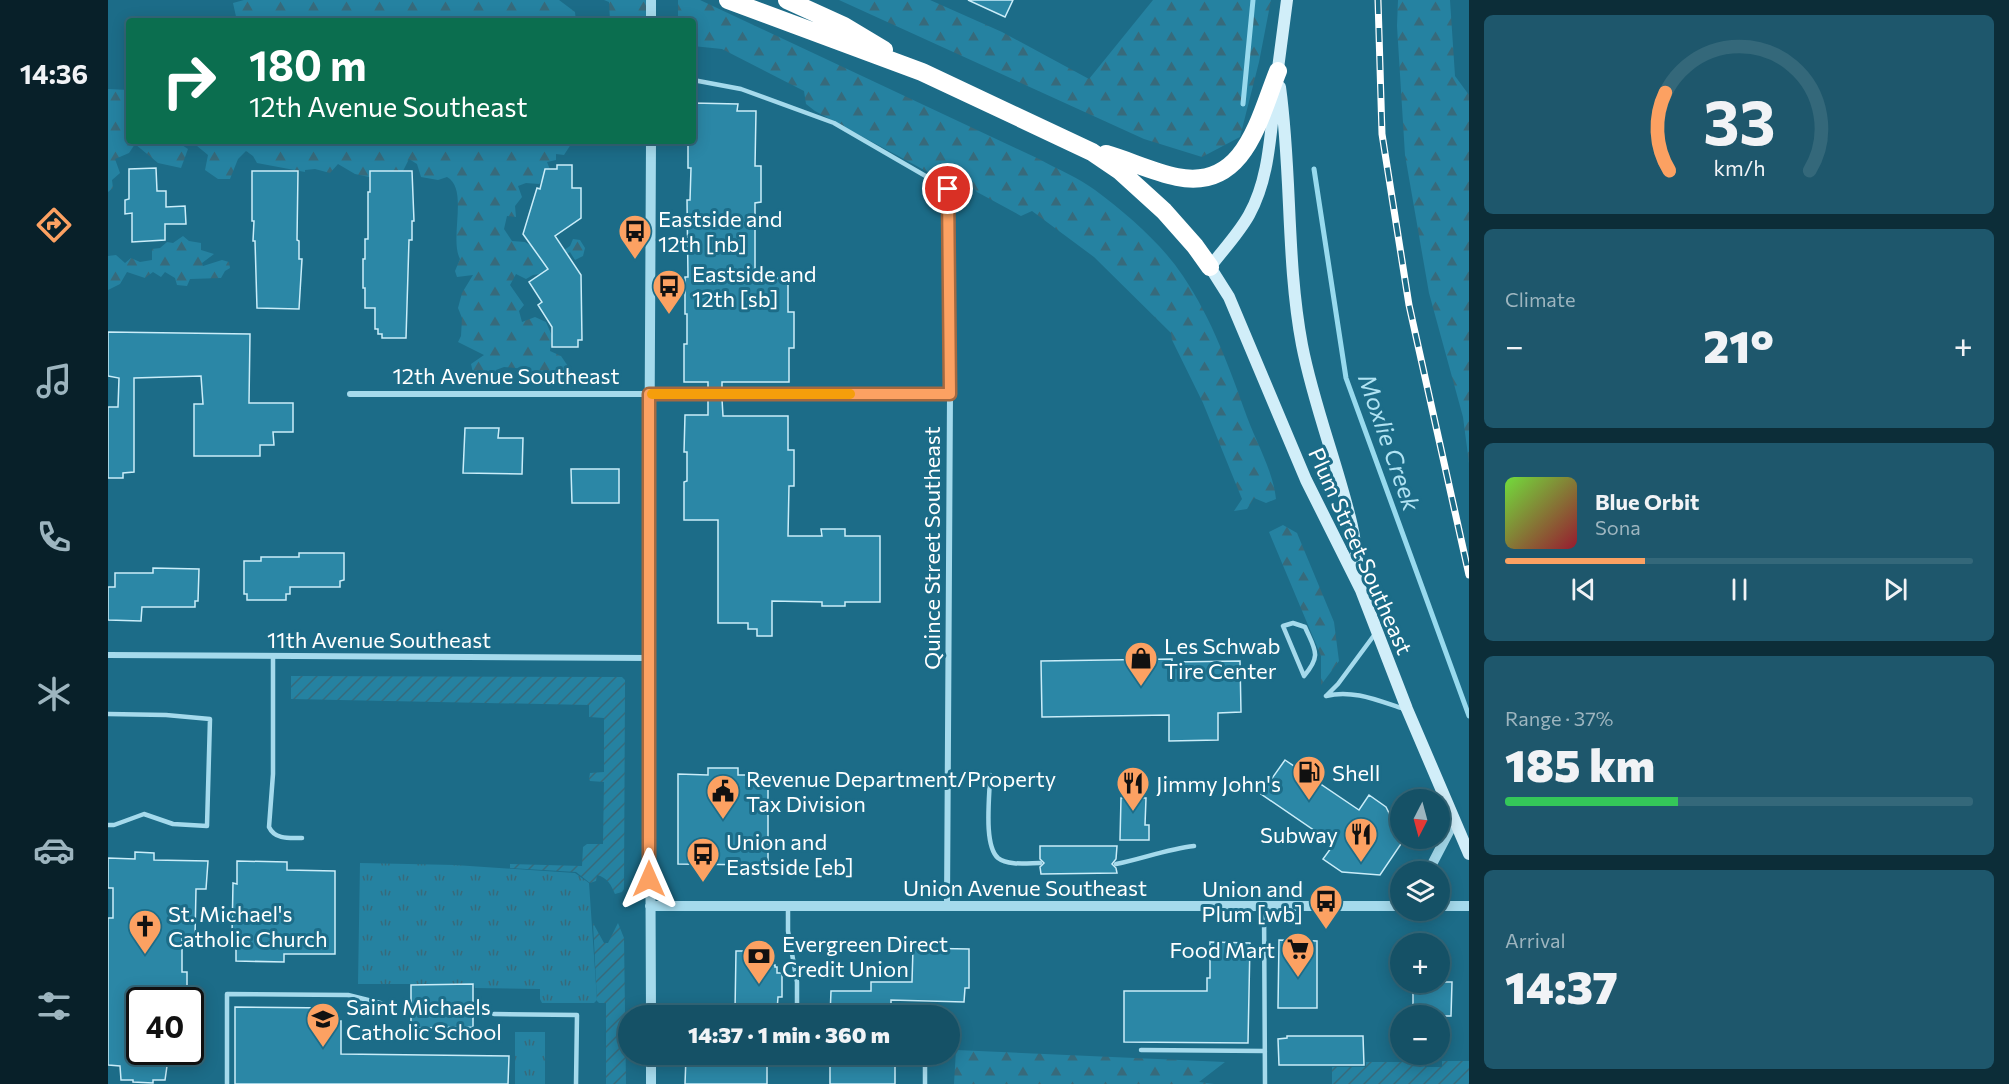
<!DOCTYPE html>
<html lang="en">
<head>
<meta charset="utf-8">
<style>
  :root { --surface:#155166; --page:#1e576c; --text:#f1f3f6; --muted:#9db5bf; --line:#34687a; --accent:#fca162 }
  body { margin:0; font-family:Commissioner,sans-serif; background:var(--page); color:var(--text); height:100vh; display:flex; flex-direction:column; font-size:22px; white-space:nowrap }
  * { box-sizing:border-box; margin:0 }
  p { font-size:20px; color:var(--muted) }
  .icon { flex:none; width:33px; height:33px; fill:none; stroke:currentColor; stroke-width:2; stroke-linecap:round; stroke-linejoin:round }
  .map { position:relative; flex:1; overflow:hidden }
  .details { display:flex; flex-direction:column; gap:15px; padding:15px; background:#0c2d38; width:540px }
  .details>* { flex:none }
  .hud { position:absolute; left:18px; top:18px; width:570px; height:126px; border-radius:6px; box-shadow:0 3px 15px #0003,0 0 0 2px var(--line); background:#0b6e4f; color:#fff; overflow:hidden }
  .needle { width:39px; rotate:186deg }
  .tools { position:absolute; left:1282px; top:789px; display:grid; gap:12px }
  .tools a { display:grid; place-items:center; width:60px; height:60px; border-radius:50%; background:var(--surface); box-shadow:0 3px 15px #0003,0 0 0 2px var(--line); font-size:30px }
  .speed { position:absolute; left:18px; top:987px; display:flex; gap:12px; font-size:30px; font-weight:700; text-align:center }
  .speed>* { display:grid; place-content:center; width:78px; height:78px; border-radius:50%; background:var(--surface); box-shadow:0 3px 15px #0003,0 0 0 2px var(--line); line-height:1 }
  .speed .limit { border:3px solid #111; border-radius:9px; background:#fff; color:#111 }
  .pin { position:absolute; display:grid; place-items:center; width:51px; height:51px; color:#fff; margin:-26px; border:3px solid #fff; border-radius:50%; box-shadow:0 2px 6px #0007 }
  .me { position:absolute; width:66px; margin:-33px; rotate:0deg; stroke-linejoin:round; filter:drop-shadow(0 0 4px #0008) }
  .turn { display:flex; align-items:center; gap:21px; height:126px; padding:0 24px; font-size:27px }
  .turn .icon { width:78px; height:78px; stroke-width:2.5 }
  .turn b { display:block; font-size:42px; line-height:51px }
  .big { font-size:45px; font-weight:800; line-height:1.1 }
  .details .tile { flex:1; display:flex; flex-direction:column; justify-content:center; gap:9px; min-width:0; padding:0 21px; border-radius:9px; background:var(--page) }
  .details .dial { align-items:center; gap:0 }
  .dial svg { height:156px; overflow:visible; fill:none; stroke:var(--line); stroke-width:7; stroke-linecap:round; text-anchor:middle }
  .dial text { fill:var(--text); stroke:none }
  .song { display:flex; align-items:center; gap:18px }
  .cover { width:72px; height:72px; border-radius:9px; background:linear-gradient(135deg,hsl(100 70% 55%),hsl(350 70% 35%)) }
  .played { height:6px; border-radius:3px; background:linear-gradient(90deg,var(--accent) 30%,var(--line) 30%) }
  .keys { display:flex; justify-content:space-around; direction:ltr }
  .heat { display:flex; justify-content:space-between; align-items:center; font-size:33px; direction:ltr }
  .charge { height:9px; border-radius:4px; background:linear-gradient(90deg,#34c759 37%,var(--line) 0) }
  .trip { position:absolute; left:510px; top:1005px; width:342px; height:60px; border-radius:30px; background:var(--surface); box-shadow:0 3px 15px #0003,0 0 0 2px var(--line); font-weight:800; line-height:60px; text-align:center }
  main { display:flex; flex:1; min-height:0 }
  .tabs { display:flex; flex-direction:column; width:108px; justify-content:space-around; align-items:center; background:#082029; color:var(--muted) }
  .tabs .icon { width:42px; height:42px }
  .tabs .current { color:var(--accent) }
  .tabs b { font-size:27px; color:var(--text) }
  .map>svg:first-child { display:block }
</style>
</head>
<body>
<main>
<nav class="tabs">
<b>14:36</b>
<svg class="icon current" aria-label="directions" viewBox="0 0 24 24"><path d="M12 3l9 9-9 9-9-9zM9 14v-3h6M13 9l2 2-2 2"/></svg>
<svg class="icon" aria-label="music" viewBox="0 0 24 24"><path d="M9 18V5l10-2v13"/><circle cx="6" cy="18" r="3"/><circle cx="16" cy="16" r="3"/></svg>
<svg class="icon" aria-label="phone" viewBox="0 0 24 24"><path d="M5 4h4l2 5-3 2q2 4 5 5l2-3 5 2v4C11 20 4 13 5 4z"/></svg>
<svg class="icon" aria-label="climate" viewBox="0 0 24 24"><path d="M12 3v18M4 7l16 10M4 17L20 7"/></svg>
<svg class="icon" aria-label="car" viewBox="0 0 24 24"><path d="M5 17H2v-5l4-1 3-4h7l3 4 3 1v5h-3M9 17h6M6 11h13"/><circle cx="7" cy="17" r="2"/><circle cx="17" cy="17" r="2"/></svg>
<svg class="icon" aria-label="filters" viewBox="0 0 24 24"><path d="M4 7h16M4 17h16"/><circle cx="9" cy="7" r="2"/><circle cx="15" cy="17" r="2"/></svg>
</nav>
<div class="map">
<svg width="1361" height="1084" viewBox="0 0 1361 1084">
  <defs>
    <pattern id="forest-firs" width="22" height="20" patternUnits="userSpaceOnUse" patternTransform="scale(1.5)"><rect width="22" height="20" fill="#2582a1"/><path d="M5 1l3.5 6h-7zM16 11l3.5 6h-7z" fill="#376a7b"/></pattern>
    <pattern id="park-tufts" width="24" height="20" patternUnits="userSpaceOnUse" patternTransform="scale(1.5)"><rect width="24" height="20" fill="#2582a1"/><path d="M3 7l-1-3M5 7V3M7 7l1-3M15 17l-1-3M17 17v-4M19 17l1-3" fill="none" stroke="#376a7b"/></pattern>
    <pattern id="garden-furrows" width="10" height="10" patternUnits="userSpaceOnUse" patternTransform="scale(1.5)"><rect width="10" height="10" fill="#2582a1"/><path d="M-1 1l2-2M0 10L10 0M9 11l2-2" fill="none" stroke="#376a7b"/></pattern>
  </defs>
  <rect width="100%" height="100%" fill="#1c6c88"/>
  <path fill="url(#forest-firs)" d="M136,0H451L467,12L468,21H129L125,3Z
    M496,0H547L540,21H502L501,2Z
    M570,0H592L931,159C949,169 971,178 987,190C1019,214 1053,243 1075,276C1104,319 1122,369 1139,417C1149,444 1165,471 1168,499L1158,503L1146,498L1139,509L1126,511L1134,499L1095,403L1064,340L1063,333L986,257L924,211L913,216L869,192L861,183L842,184L707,111L698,104L696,91L614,49L585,46V21H570Z
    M731,0H822L894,32L981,79L1045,0H1163L1151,62L1132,137L1094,157L1036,139Z
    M1290,0H1342L1347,76L1361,95V463L1355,417L1321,293L1297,155L1289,26Z
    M0,89L21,90V141H68L80,149L73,168L50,163L27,144L21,153L7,159L12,173L4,180L5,188L0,192Z
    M83,141H465L456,155L448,154V160L439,162L443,172L431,184L418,183L410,186L414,197L407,206L408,217L399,216L396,229L404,241L417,242L425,247L453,252L462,246L465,239L472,240L477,248L475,256L467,260L462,252L455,256L440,273L425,275L418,279L408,274L402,285L416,305L411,311L414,322L427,317L438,322L444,336L442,351L453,356L464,372L451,375L445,386C431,386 425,381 418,369L396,367L388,370L386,380L377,382L367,381L363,364L376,355L350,342L353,336L354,318L350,308L354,293L365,275L349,277L347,271L352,259C341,238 361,189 339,177L330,180L313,177L309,164L301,159L289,183L247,174L230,164L222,173L207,169L197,170V172L149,163L145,156L138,151L130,159L122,179H110L97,170L100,155Z
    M75,236L81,241L93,243V250L106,254L94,263L95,266L114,260L121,262L122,268L117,271L113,278L82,279L79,286L69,285L67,278L57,272L53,277L45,272L37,278L19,272L12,284L0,290V256L8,255L17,263L23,258L32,262L44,260V249L52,248L59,242L65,243Z
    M1175,525L1189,533L1226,622L1231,661L1213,685V656L1161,532Z
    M848,1050L1117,1062L1091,1082L1106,1084H846Z"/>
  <path fill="url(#park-tufts)" d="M252,863L347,865L467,873L481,883L489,1000L486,1003H434L432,999V989L367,988L366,984H250Z
    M407,1032H437V1084H407Z"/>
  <path fill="url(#garden-furrows)" d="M183,676L514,677L517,680V685L516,889L514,892L507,894C503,885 500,878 489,875L488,881L482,883L468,872L402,868V864L474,866L475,847L479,844H495L496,782L482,781L481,779L482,773L496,772V718L481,717V705L183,699Z
    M485,923L496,943H500L510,923L516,938L518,1084H498V1003H491L489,1001Z
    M1334,1061H1361V1084H1224V1067H1258V1062H1316L1317,1067H1334Z"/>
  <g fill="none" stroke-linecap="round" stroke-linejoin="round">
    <path stroke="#98daee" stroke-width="5" d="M1135,104L1145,0
      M1206,169L1238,378L1361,716"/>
  </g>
  <path fill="#2b87a6" stroke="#caedf9" stroke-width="1.5" d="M860,0H905L897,17Z
    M585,103L630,104L629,111H648L647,166H653V202L647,203V278H680V312H686V348H681V382H614V389H600V382H576V344H579V314H577V277H580L579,200H582L583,168H580V141H585Z
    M449,165H464V188H473V218L447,236L473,275L474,340H470V347H444V327L430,305L434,302L421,282L440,269L415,234L429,188L432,189L437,169H449Z
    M48,168L49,191H58V207L77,206L78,224H57V240L24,242V213L17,214V200L21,199V169Z
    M144,171H190L189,240L191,241V259H194L191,309L149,308L147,241H145L146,221H144Z
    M262,171H304L306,221H304V240H301L298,338H274V334H270V329H267V308H257V288H255V259H257V239H260V192H262Z
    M0,332L142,334L141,403H185V432H165L166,445H152V456H86V404H95L93,376L26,378V472L15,473V478H0V407H10L11,378L0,376Z
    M600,399H614L615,416H680V450H686V486H681L680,536H714L713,529H737V536H772V602H737V606H714V602L664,601V636H649V629H640V623H610V520H576V482L579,481V452H576L577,415H600Z
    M357,428H391L390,438H415L414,474L355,473Z
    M463,469H511V503H464Z
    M191,553H236V580L232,581V587H182V594H178V600H139V594H136V561H153V557H191Z
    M45,568L91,569L90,601H87V607H34L33,621L0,620V587H7V573H45Z
    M1064,659V662L1132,661L1133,712L1110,713V740L1061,741V715L934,717L933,661Z
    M1177,760L1251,810L1261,795L1278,807L1295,841L1272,875L1234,872L1215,859L1226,844L1153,794Z
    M600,768H630V775H660V865L570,864V774L600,775Z
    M1013,798H1038L1037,825H1041V840H1012Z
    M932,846H1009L1008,859L1004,864L1008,868L1009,873L933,874L932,867L936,863L932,859Z
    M27,852L46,853V860L100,861L98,889H88L87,937H74V972H79V1000H32V1052H76V1066H59L57,1080H45V1083L25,1082V1080H13L12,1066L0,1065V918H5V888H0V858L27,859Z
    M129,861L179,862V870L227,871V954H176V962L128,961V944H124V935L125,883L129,884Z
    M1171,940L1209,941V1008H1170Z
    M1102,942L1142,943L1140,1043L1016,1042V991H1099V978H1102Z
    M805,948L861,949V988H857L856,1002L783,1000V1016H722L723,991H763V982H804Z
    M628,951H662V965H667V967H669V973H674V997H670L669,1011H662V1016H642V1011H627Z
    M1305,982H1344L1343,1016H1305Z
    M365,984V1027L303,1028V985Z
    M127,1007L226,1008V1021H233V1054L401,1056L400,1084H127Z
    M1179,1036H1255L1256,1065H1171L1170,1039L1179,1038Z
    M587,1055L659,1056V1084H577L578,1057H587Z
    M722,1064H787V1084H722Z"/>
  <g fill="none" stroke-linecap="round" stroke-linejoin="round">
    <path stroke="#a5daec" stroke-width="4.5" d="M585,80L633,89L726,123L840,189
      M1185,623L1197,627C1207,650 1214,655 1196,676L1175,626Z
      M165,656V774L161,827C167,840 182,838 194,838
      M1218,696C1245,689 1271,701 1296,709
      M1218,696L1230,684L1267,634
      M0,714L58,715L102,719L99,826L65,824L36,814L6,825H0
      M882,775C882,794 875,845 890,858C900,866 921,863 932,863
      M1008,864C1034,859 1059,849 1086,846
      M680,906V931L689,982V1016
      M1156,906L1157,1084
      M386,1014L469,1015L468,1084
      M1033,1050L1157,1051
      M119,1084V994L240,995L284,1006
      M817,1084V1063"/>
    <path stroke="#a5daec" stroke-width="6" d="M242,394H842
      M0,655L542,658
      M839,906L842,394L840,189"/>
    <path stroke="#a5daec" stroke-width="10" d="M543,21V0
      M1320,872L1347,820
      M542,906H1293
      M1332,906H1361
      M543,1016L541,531L543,141
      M543,1084V1054"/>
    <path stroke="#d1eef9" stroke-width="12" d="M1169,76L1179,0
      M1172,87C1184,173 1178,260 1194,345C1206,407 1230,465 1244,526C1248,543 1249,562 1251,580
      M1167,96C1162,136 1161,179 1141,215C1131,233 1115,250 1102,267L1121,297L1198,480L1253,590L1299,709L1361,854"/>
    <path stroke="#fff" stroke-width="18" d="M620,0L814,72L984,152L1012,171L1056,211L1087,246L1102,267
      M679,0L736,26L776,50
      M998,154C1022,161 1045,172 1069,177C1137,191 1151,118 1170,71"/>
    <defs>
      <path id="rail" d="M1270,0L1274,134L1301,305L1361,575"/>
    </defs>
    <use href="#rail" stroke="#fff" stroke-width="7"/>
    <use href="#rail" stroke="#1c6c88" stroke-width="4.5" stroke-dasharray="14" stroke-linecap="butt"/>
  </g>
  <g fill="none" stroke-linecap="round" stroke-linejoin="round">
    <defs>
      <path id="route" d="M541,879V394H842L840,189"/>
    </defs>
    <use href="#route" stroke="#a46940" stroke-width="15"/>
    <use href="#route" stroke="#fca162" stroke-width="10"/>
    <path stroke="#f59e0b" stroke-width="10" d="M544,394H742"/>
  </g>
  <defs>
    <symbol id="bus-pin" viewBox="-11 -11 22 30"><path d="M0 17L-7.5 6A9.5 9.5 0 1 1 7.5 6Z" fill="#fca162" stroke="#1c6c88"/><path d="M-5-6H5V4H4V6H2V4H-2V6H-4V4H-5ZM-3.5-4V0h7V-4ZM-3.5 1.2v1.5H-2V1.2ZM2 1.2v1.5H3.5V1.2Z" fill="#111"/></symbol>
    <symbol id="shop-pin" viewBox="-11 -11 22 30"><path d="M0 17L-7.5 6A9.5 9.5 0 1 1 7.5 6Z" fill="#fca162" stroke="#1c6c88"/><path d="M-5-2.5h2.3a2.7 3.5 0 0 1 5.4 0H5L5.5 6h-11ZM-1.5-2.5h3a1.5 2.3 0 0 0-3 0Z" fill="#111"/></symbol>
    <symbol id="fuel-pin" viewBox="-11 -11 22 30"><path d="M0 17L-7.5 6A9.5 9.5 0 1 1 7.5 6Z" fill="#fca162" stroke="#1c6c88"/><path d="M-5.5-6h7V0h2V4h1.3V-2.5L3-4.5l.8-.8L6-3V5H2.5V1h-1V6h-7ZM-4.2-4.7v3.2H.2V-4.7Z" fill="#111"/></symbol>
    <symbol id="restaurant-pin" viewBox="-11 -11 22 30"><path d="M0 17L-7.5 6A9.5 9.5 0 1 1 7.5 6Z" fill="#fca162" stroke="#1c6c88"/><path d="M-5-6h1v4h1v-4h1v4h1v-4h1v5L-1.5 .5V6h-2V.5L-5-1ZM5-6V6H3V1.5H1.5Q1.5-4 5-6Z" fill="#111"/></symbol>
    <symbol id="civic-pin" viewBox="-11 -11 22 30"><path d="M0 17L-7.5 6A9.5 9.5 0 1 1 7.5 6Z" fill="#fca162" stroke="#1c6c88"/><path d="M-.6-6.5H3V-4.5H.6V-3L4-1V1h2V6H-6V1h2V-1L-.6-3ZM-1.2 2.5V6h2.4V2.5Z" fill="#111"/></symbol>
    <symbol id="church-pin" viewBox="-11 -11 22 30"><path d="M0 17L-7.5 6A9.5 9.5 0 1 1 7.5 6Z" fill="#fca162" stroke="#1c6c88"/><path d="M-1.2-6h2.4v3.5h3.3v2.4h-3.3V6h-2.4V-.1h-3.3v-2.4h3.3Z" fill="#111"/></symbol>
    <symbol id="supermarket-pin" viewBox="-11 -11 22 30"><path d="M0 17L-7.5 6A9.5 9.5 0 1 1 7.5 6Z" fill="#fca162" stroke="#1c6c88"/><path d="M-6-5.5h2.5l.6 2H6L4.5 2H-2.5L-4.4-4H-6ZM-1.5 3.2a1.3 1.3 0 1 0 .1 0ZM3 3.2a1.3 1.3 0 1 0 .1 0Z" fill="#111"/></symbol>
    <symbol id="bank-pin" viewBox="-11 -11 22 30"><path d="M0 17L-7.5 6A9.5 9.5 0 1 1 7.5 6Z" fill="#fca162" stroke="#1c6c88"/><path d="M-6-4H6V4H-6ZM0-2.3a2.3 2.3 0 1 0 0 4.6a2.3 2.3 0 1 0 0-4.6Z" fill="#111"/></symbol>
    <symbol id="school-pin" viewBox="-11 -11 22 30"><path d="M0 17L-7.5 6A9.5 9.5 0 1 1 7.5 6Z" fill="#fca162" stroke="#1c6c88"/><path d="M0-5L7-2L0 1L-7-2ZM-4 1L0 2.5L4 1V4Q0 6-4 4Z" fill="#111"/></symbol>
  </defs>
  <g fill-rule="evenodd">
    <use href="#bus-pin" x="508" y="212" width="38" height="52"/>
    <use href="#bus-pin" x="542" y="267" width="38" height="52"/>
    <use href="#shop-pin" x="1014" y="639" width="38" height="52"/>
    <use href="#fuel-pin" x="1182" y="753" width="38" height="52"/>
    <use href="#restaurant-pin" x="1006" y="764" width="38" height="52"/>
    <use href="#civic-pin" x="596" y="772" width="38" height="52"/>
    <use href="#restaurant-pin" x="1234" y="815" width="38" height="52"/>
    <use href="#bus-pin" x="576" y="835" width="38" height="52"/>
    <use href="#bus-pin" x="1199" y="882" width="38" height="52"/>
    <use href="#church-pin" x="18" y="907" width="38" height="52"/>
    <use href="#supermarket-pin" x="1171" y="930" width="38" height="52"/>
    <use href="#bank-pin" x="632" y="937" width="38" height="52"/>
    <use href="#school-pin" x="196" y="1000" width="38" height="52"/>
  </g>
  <g text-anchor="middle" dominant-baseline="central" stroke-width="6" stroke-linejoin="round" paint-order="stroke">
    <g font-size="22" fill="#fff" stroke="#1c6c88" text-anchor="start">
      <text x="550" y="218">Eastside and<tspan x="550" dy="25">12th [nb]</tspan></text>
      <text x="584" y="273">Eastside and<tspan x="584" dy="25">12th [sb]</tspan></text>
      <text x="1056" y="645">Les Schwab<tspan x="1056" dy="25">Tire Center</tspan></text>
      <text x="1224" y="772">Shell</text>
      <text x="638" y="778">Revenue Department/Property<tspan x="638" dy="25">Tax Division</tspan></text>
      <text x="1048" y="783">Jimmy John's</text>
      <text x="1230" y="834" text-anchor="end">Subway</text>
      <text x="618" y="841">Union and<tspan x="618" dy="25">Eastside [eb]</tspan></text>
      <text x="1195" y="888" text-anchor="end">Union and<tspan x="1195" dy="25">Plum [wb]</tspan></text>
      <text x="60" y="913">St. Michael's<tspan x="60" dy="25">Catholic Church</tspan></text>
      <text x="674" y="943">Evergreen Direct<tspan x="674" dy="25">Credit Union</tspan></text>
      <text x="1167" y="949" text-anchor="end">Food Mart</text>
      <text x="238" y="1006">Saint Michaels<tspan x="238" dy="25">Catholic School</tspan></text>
    </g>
    <g font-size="22" fill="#fff" stroke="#1c6c88">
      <text x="398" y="375">12th Avenue Southeast</text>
      <text transform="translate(823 548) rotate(-90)">Quince Street Southeast</text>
      <text transform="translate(1253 551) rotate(66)">Plum Street Southeast</text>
      <text x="271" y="639">11th Avenue Southeast</text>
      <text x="917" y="887">Union Avenue Southeast</text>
    </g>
    <g font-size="24" font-style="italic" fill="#b1e3f3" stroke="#1c6c88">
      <text transform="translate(1282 442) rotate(71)">Moxlie Creek</text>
    </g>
  </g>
</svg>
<div class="tools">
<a><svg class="needle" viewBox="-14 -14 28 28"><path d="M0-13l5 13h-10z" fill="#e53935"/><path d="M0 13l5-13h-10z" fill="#9db5bf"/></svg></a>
<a><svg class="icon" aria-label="layers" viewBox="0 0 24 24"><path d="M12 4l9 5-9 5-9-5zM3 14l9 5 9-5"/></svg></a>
<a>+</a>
<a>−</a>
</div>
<div class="speed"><div class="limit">40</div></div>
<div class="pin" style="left:840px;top:189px;background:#d93025"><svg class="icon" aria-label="arrive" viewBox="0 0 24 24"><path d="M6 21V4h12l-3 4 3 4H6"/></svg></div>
<svg class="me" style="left:541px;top:879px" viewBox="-20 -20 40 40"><path d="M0-17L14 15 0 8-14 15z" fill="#fca162" stroke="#fff" stroke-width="4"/></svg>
<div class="trip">14:37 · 1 min · 360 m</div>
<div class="hud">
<div class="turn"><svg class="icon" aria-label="right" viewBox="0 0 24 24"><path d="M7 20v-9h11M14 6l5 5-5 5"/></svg><div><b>180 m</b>12th Avenue Southeast</div></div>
</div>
</div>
<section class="details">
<div class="tile dial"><svg viewBox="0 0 100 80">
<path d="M14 69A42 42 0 1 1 86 69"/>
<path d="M14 69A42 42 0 0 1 12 29" stroke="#fca162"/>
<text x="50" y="56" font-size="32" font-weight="700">33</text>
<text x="50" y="72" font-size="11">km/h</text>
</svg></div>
<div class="tile"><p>Climate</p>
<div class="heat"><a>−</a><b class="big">21°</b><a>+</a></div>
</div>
<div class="tile">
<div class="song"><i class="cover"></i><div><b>Blue Orbit</b><p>Sona</p></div></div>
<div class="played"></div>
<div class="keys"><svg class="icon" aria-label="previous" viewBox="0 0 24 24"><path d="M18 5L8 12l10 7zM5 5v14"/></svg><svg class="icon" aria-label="pause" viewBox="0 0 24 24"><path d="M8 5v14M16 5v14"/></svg><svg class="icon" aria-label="next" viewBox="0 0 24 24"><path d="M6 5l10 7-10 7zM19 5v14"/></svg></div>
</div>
<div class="tile"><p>Range · 37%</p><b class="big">185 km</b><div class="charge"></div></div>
<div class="tile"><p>Arrival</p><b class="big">14:37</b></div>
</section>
</main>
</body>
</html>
